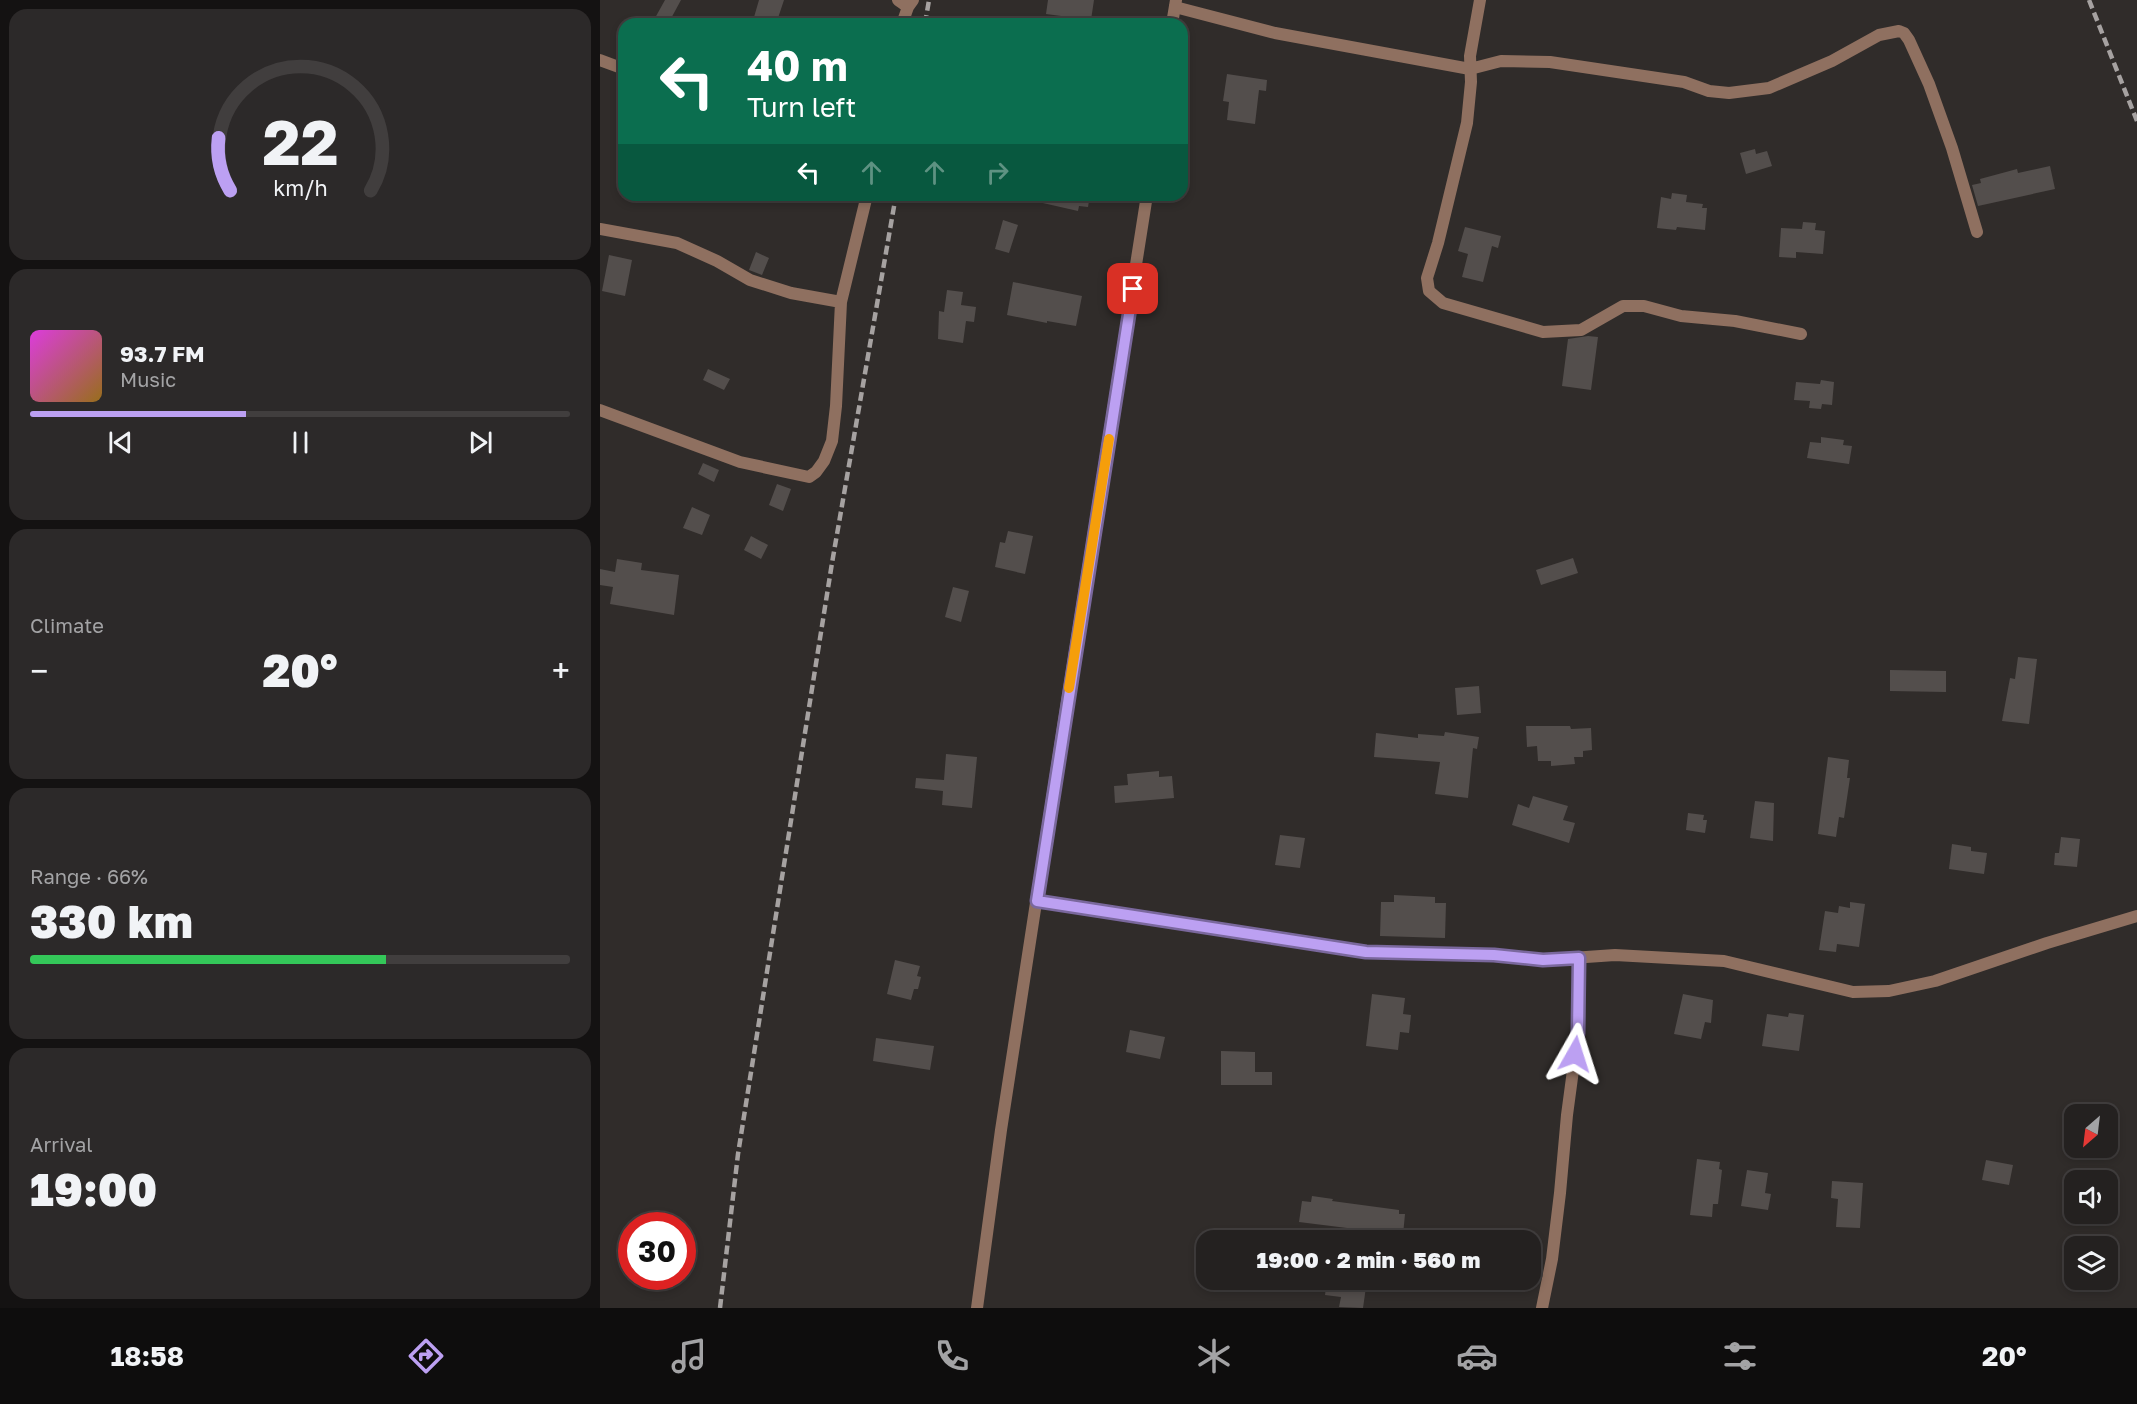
<!DOCTYPE html>
<html lang="en">
<head>
<meta charset="utf-8">
<style>
  :root { --surface:#242120; --page:#2c2929; --text:#f1f3f6; --muted:#a3a3a5; --line:#413e3e; --accent:#bca0f2 }
  body { margin:0; font-family:"Golos Text",sans-serif; background:var(--page); color:var(--text); height:100vh; display:flex; flex-direction:column; font-size:22px; white-space:nowrap }
  * { box-sizing:border-box; margin:0 }
  p { font-size:20px; color:var(--muted) }
  .icon { flex:none; width:33px; height:33px; fill:none; stroke:currentColor; stroke-width:2; stroke-linecap:round; stroke-linejoin:round }
  .map { position:relative; flex:1; overflow:hidden }
  .panel { display:flex; flex-direction:column; gap:9px; padding:9px; background:#141212; width:600px }
  .panel>* { flex:none }
  .banner { position:absolute; left:18px; top:18px; width:570px; height:183px; border-radius:18px; box-shadow:0 3px 9px #0003,0 0 0 2px var(--line); background:#0b6e4f; color:#fff; overflow:hidden }
  .needle { width:39px; rotate:208deg }
  .controls { position:absolute; left:1464px; top:1104px; display:grid; gap:12px }
  .controls a { display:grid; place-items:center; width:54px; height:54px; border-radius:12px; background:var(--surface); box-shadow:0 3px 9px #0003,0 0 0 2px var(--line); font-size:30px }
  .speed { position:absolute; left:18px; top:1212px; display:flex; gap:12px; font-size:30px; font-weight:700; text-align:center }
  .speed>* { display:grid; place-content:center; width:78px; height:78px; border-radius:50%; background:var(--surface); box-shadow:0 3px 9px #0003,0 0 0 2px var(--line); line-height:1 }
  .speed .limit { border:9px solid #d22; background:#fff; color:#111 }
  .pin { position:absolute; display:grid; place-items:center; width:51px; height:51px; color:#fff; margin:-26px; border-radius:12px; box-shadow:0 3px 9px #0006 }
  .me { position:absolute; width:66px; margin:-33px; rotate:6deg; stroke-linejoin:round; filter:drop-shadow(0 0 4px #0008) }
  .turn { display:flex; align-items:center; gap:21px; height:126px; padding:0 30px; font-size:27px }
  .turn .icon { width:78px; height:78px; stroke-width:2.5 }
  .turn b { display:block; font-size:42px; line-height:51px }
  .lanes { display:flex; align-items:center; height:57px; padding:0 30px; background:#0003; justify-content:center; gap:30px; direction:ltr }
  .lanes .off { opacity:.35 }
  .big { font-size:45px; font-weight:800; line-height:1.1 }
  .panel .tile { flex:1; display:flex; flex-direction:column; justify-content:center; gap:9px; min-width:0; padding:0 21px; border-radius:18px; background:var(--page) }
  .panel .dial { align-items:center; gap:0 }
  .dial svg { height:156px; overflow:visible; fill:none; stroke:var(--line); stroke-width:7; stroke-linecap:round; text-anchor:middle }
  .dial text { fill:var(--text); stroke:none }
  .song { display:flex; align-items:center; gap:18px }
  .cover { width:72px; height:72px; border-radius:9px; background:linear-gradient(135deg,hsl(300 70% 55%),hsl(40 70% 35%)) }
  .played { height:6px; border-radius:3px; background:linear-gradient(90deg,var(--accent) 40%,var(--line) 40%) }
  .keys { display:flex; justify-content:space-around; direction:ltr }
  .heat { display:flex; justify-content:space-between; align-items:center; font-size:33px; direction:ltr }
  .charge { height:9px; border-radius:4px; background:linear-gradient(90deg,#34c759 66%,var(--line) 0) }
  .trip { position:absolute; left:596px; top:1230px; width:345px; height:60px; border-radius:18px; background:var(--surface); box-shadow:0 3px 9px #0003,0 0 0 2px var(--line); font-weight:800; line-height:60px; text-align:center }
  .tabs { display:flex; height:96px; justify-content:space-around; align-items:center; background:#0e0d0d; color:var(--muted) }
  .tabs .icon { width:42px; height:42px }
  .tabs .on { color:var(--accent) }
  .tabs b { font-size:27px; color:var(--text) }
  main { display:flex; flex:1; min-height:0 }
  .map>svg:first-child { display:block }
</style>
</head>
<body>
<main>
<section class="panel">
<div class="tile dial"><svg viewBox="0 0 100 80">
<path d="M14 69A42 42 0 1 1 86 69"/>
<path d="M14 69A42 42 0 0 1 8 42" stroke="#bca0f2"/>
<text x="50" y="56" font-size="32" font-weight="700">22</text>
<text x="50" y="72" font-size="11">km/h</text>
</svg></div>
<div class="tile">
<div class="song"><i class="cover"></i><div><b>93.7 FM</b><p>Music</p></div></div>
<div class="played"></div>
<div class="keys"><svg class="icon" aria-label="previous" viewBox="0 0 24 24"><path d="M18 5L8 12l10 7zM5 5v14"/></svg><svg class="icon" aria-label="pause" viewBox="0 0 24 24"><path d="M8 5v14M16 5v14"/></svg><svg class="icon" aria-label="next" viewBox="0 0 24 24"><path d="M6 5l10 7-10 7zM19 5v14"/></svg></div>
</div>
<div class="tile"><p>Climate</p>
<div class="heat"><a>−</a><b class="big">20°</b><a>+</a></div>
</div>
<div class="tile"><p>Range · 66%</p><b class="big">330 km</b><div class="charge"></div></div>
<div class="tile"><p>Arrival</p><b class="big">19:00</b></div>
</section>
<div class="map">
<svg width="1537" height="1308" viewBox="0 0 1537 1308">
  <rect width="100%" height="100%" fill="#302c2a"/>
  <path fill="#534e4c" d="M65,0H81L68,24L55,18Z
    M159,0H184L176,24H152Z
    M448,0H494L491,20L446,14Z
    M627,74L667,80L666,91L659,90L655,124L627,120L629,102L623,101Z
    M1155,149L1156,154L1167,151L1172,166L1146,174L1140,153Z
    M1450,166L1455,189L1378,206L1372,185L1381,183L1380,179L1417,169L1418,173Z
    M1072,193L1087,195L1086,202L1103,204L1102,208H1107L1105,230L1077,227L1076,230L1057,228L1061,197L1071,199Z
    M434,195H490L488,207L479,206L478,211L434,201Z
    M403,220L418,225L409,253L395,249Z
    M1203,222L1216,223L1215,230L1225,231L1223,254L1196,252V258L1179,257L1181,228L1202,229Z
    M865,227L901,236L898,248L892,246L883,282L862,277L868,254L858,251Z
    M156,252L169,258L162,275L149,270Z
    M9,255L32,260L25,296L2,291Z
    M413,282L482,296L476,326L447,321V323L407,315Z
    M347,290L363,292L361,305L376,307L374,322L366,321L363,343L338,339L339,311L344,312Z
    M988,336L998,337L991,390L962,386L968,339Z
    M108,369L130,379L124,390L103,380Z
    M1221,380L1234,382L1232,405L1222,404L1221,409L1209,408L1210,401L1194,400L1196,382L1220,384Z
    M1221,437L1244,440L1243,445L1252,446L1249,464L1207,458L1210,442L1221,443Z
    M103,463L119,470L114,482L98,474Z
    M177,484L191,489L183,511L169,505Z
    M92,507L110,515L102,535L83,528Z
    M408,531L433,536L425,574L395,567L400,542L405,543Z
    M151,536L168,545L161,559L144,550Z
    M973,558L978,573L941,585L936,570Z
    M17,559L42,563L41,570L79,575L74,615L10,604L13,587L0,585V569L15,572Z
    M353,587L369,591L361,622L345,617Z
    M1418,657L1437,659L1429,724L1402,721L1410,678L1415,679Z
    M1290,670L1346,671V692L1290,691Z
    M879,686L881,713L857,715L855,688Z
    M926,726H970L971,729L991,728L992,750L983,751V757H974L975,764L951,766V761H938L937,746L927,747Z
    M845,732L879,737L877,749L873,748L868,798L835,794L840,762L774,757L776,733L818,738V734L844,736Z
    M346,754L377,757L372,808L342,805L343,791L315,788L316,778L344,780Z
    M1228,757L1249,760L1247,778H1250L1244,818L1239,817L1236,837L1218,834Z
    M559,771V777L572,776L574,798L515,803L514,786L528,785L527,774Z
    M933,796L968,806L963,820L975,823L969,843L912,825L918,804L929,808Z
    M1155,801L1174,803L1173,841L1150,838Z
    M1088,813L1104,815L1103,820H1107L1105,833L1086,830Z
    M680,835L705,838L700,868L675,865Z
    M1461,837L1480,839L1477,867L1454,865L1455,853H1459Z
    M1352,844L1371,847V851L1387,853L1384,874L1349,869Z
    M794,895L835,897V903H846L845,938L780,936L781,902H794Z
    M1250,902L1265,904L1259,947L1237,944L1236,952L1219,950L1225,911L1238,913L1239,906L1250,908Z
    M295,960L320,966L317,976L321,977L318,989H314L311,1000L287,994Z
    M772,994L805,998L803,1014L811,1015L809,1033L800,1032L798,1050L766,1046Z
    M1083,994L1113,1000L1111,1023L1105,1022L1101,1039L1074,1034Z
    M1189,1013L1204,1015L1199,1051L1162,1046L1167,1014L1188,1017Z
    M530,1030L565,1037L560,1059L526,1052Z
    M276,1038L334,1046L330,1070L273,1061Z
    M621,1051L655,1052V1072H672V1085H621Z
    M1097,1159L1120,1162L1119,1169L1122,1170L1118,1204H1113L1112,1217L1090,1215Z
    M1386,1160L1413,1165L1409,1185L1382,1180Z
    M1147,1170L1168,1173L1165,1193L1171,1194L1168,1210L1141,1206Z
    M1232,1181L1263,1183L1260,1228L1236,1227L1238,1199L1231,1198Z
    M712,1196L733,1199L732,1201L799,1210V1214H805L803,1235L699,1222L702,1201L711,1202Z
    M727,1280H767L763,1308L739,1307L741,1297L725,1295Z"/>
  <g fill="none" stroke-linecap="round" stroke-linejoin="round">
    <path stroke="#8f7060" stroke-width="12" d="M298,0L308,7
      M880,0L870,56L871,82L867,123L838,243L827,278L829,291L843,303L943,332L981,330L1023,306H1044L1081,316L1135,321L1201,334
      M575,7L675,33L870,69L901,61L950,62L1084,82L1109,91L1129,93L1169,88L1232,61L1279,35L1299,31L1304,33L1309,40L1329,84L1352,148L1377,232
      M302,24L308,7L313,0
      M0,60L24,69
      M0,229L77,243L117,261L150,280L191,293L241,302
      M0,410L140,462L209,477L216,472L224,461L232,441L236,406L241,302L267,195
      M437,901L766,952L894,955L943,960L1015,955L1124,961L1253,992L1289,991L1335,981L1447,943L1537,916
      M942,1308L952,1259L960,1193L967,1115L978,1033L979,958"/>
    <path stroke="#8f7060" stroke-width="12" d="M572,24L576,0
      M377,1308L401,1130L464,721L547,195"/>
    <path stroke="#a6a2a1" stroke-width="4.5" stroke-dasharray="9 4.5" stroke-linecap="butt" d="M1489,0L1537,121
      M325,24L329,0
      M120,1308L138,1154L232,563L296,195"/>
  </g>
  <g fill="none" stroke-linecap="round" stroke-linejoin="round">
    <defs>
      <path id="route" d="M533,289L437,901L766,952L894,955L943,960L979,958L978,1033L975,1054"/>
    </defs>
    <use href="#route" stroke="#7a689d" stroke-width="15"/>
    <use href="#route" stroke="#bca0f2" stroke-width="10"/>
    <path stroke="#f59e0b" stroke-width="10" d="M469,688L509,439"/>
  </g>
</svg>
<div class="controls">
<a><svg class="needle" viewBox="-14 -14 28 28"><path d="M0-13l5 13h-10z" fill="#e53935"/><path d="M0 13l5-13h-10z" fill="#a3a3a5"/></svg></a>
<a><svg class="icon" aria-label="sound" viewBox="0 0 24 24"><path d="M4 9h4l5-4v14l-5-4H4zM17 9q2 3 0 6"/></svg></a>
<a><svg class="icon" aria-label="layers" viewBox="0 0 24 24"><path d="M12 4l9 5-9 5-9-5zM3 14l9 5 9-5"/></svg></a>
</div>
<div class="speed"><div class="limit">30</div></div>
<div class="pin" style="left:533px;top:289px;background:#d93025"><svg class="icon" aria-label="arrive" viewBox="0 0 24 24"><path d="M6 21V4h12l-3 4 3 4H6"/></svg></div>
<svg class="me" style="left:975px;top:1054px" viewBox="-20 -20 40 40"><path d="M0-17L14 15 0 8-14 15z" fill="#bca0f2" stroke="#fff" stroke-width="4"/></svg>
<div class="trip">19:00 · 2 min · 560 m</div>
<div class="banner">
<div class="turn"><svg class="icon" aria-label="left" viewBox="0 0 24 24"><path d="M17 20v-9H6M10 6l-5 5 5 5"/></svg><div><b>40 m</b>Turn left</div></div>
<div class="lanes"><svg class="icon" aria-label="left" viewBox="0 0 24 24"><path d="M17 20v-9H6M10 6l-5 5 5 5"/></svg><svg class="icon off" aria-label="ahead" viewBox="0 0 24 24"><path d="M12 20V5M6 11l6-6 6 6"/></svg><svg class="icon off" aria-label="ahead" viewBox="0 0 24 24"><path d="M12 20V5M6 11l6-6 6 6"/></svg><svg class="icon off" aria-label="right" viewBox="0 0 24 24"><path d="M7 20v-9h11M14 6l5 5-5 5"/></svg></div>
</div>
</div>
</main>
<nav class="tabs">
<b>18:58</b>
<svg class="icon on" aria-label="directions" viewBox="0 0 24 24"><path d="M12 3l9 9-9 9-9-9zM9 14v-3h6M13 9l2 2-2 2"/></svg>
<svg class="icon" aria-label="music" viewBox="0 0 24 24"><path d="M9 18V5l10-2v13"/><circle cx="6" cy="18" r="3"/><circle cx="16" cy="16" r="3"/></svg>
<svg class="icon" aria-label="phone" viewBox="0 0 24 24"><path d="M5 4h4l2 5-3 2q2 4 5 5l2-3 5 2v4C11 20 4 13 5 4z"/></svg>
<svg class="icon" aria-label="climate" viewBox="0 0 24 24"><path d="M12 3v18M4 7l16 10M4 17L20 7"/></svg>
<svg class="icon" aria-label="car" viewBox="0 0 24 24"><path d="M5 17H2v-5l4-1 3-4h7l3 4 3 1v5h-3M9 17h6M6 11h13"/><circle cx="7" cy="17" r="2"/><circle cx="17" cy="17" r="2"/></svg>
<svg class="icon" aria-label="filters" viewBox="0 0 24 24"><path d="M4 7h16M4 17h16"/><circle cx="9" cy="7" r="2"/><circle cx="15" cy="17" r="2"/></svg>
<b>20°</b>
</nav>
</body>
</html>
